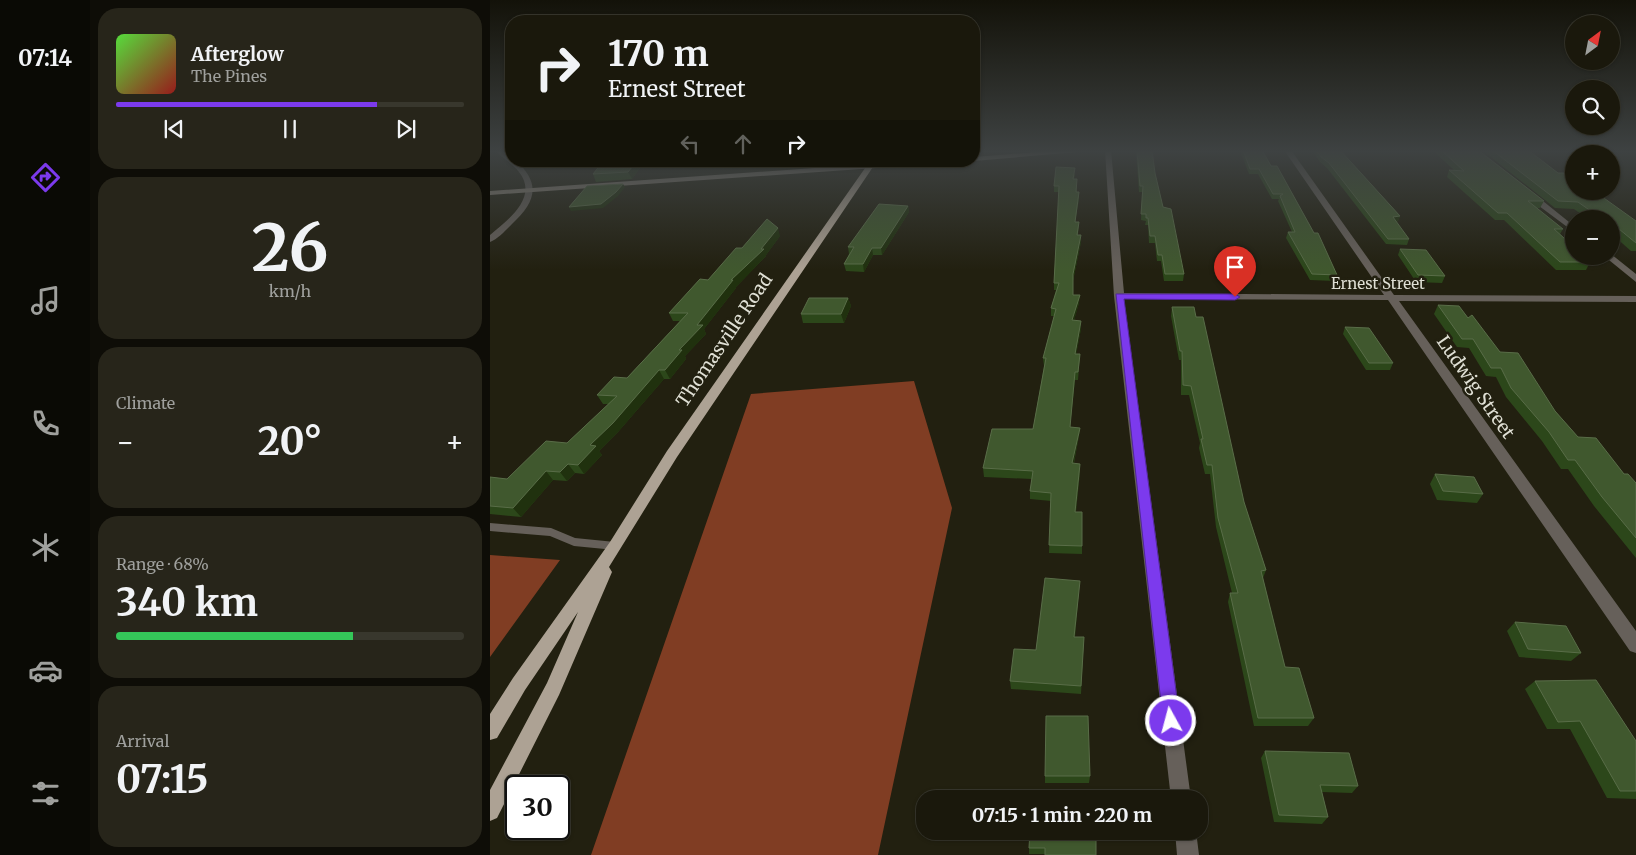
<!DOCTYPE html>
<html lang="en">
<head>
<meta charset="utf-8">
<style>
  :root { --surface:#1a180c; --page:#27251a; --text:#f1f3f6; --muted:#9fa09d; --line:#38372d; --accent:#7c3aed }
  body { margin:0; font-family:Merriweather,serif; background:var(--page); color:var(--text); height:100vh; display:flex; flex-direction:column; font-size:19px; white-space:nowrap }
  * { box-sizing:border-box; margin:0 }
  p { font-size:16px; color:var(--muted) }
  .icon { flex:none; width:28px; height:28px; fill:none; stroke:currentColor; stroke-width:2; stroke-linecap:round; stroke-linejoin:round }
  .map { position:relative; flex:1; overflow:hidden }
  .details { display:flex; flex-direction:column; gap:8px; padding:8px; background:#0e0d07; width:400px }
  .details>* { flex:none }
  .hud { position:absolute; left:15px; top:15px; width:475px; height:152px; border-radius:20px; box-shadow:0 1px 4px #0004,0 0 0 1px var(--line); background:#1a180c; color:var(--text); overflow:hidden }
  .needle { width:32px; rotate:32deg }
  .fabs { position:absolute; left:1075px; top:15px; display:grid; gap:10px }
  .fabs a { display:grid; place-items:center; width:55px; height:55px; border-radius:50%; background:var(--surface); box-shadow:0 1px 4px #0004,0 0 0 1px var(--line); font-size:25px }
  .speed { position:absolute; left:15px; top:775px; display:flex; gap:10px; font-size:25px; font-weight:700; text-align:center }
  .speed>* { display:grid; place-content:center; width:65px; height:65px; border-radius:50%; background:var(--surface); box-shadow:0 1px 4px #0004,0 0 0 1px var(--line); line-height:1 }
  .speed .limit { border:2px solid #111; border-radius:8px; background:#fff; color:#111 }
  .pin { position:absolute; display:grid; place-items:center; width:42px; height:42px; color:#fff; margin:-51px -21px; border-radius:50% 50% 50% 0; rotate:-45deg; box-shadow:0 0 5px #0007 }
  .pin .icon { rotate:45deg }
  .me { position:absolute; width:55px; margin:-28px; rotate:353deg; stroke-linejoin:round; filter:drop-shadow(0 0 4px #0008) }
  .turn { display:flex; align-items:center; gap:18px; height:105px; padding:0 20px; font-size:22px }
  .turn .icon { width:65px; height:65px; stroke-width:2.5 }
  .turn b { display:block; font-size:35px; line-height:42px }
  .lanes { display:flex; align-items:center; height:48px; padding:0 20px; background:#0003; justify-content:center; gap:25px; direction:ltr }
  .lanes .off { opacity:.35 }
  .big { font-size:38px; font-weight:700; line-height:1.1 }
  .details .card { flex:1; display:flex; flex-direction:column; justify-content:center; gap:8px; min-width:0; padding:0 18px; border-radius:20px; background:var(--page) }
  .details .dial { align-items:center; gap:0 }
  .dial b { font-size:65px; line-height:1 }
  .song { display:flex; align-items:center; gap:15px }
  .cover { width:60px; height:60px; border-radius:8px; background:linear-gradient(135deg,hsl(110 70% 55%),hsl(0 70% 35%)) }
  .played { height:5px; border-radius:2px; background:linear-gradient(90deg,var(--accent) 75%,var(--line) 75%) }
  .keys { display:flex; justify-content:space-around; direction:ltr }
  .heat { display:flex; justify-content:space-between; align-items:center; font-size:28px; direction:ltr }
  .charge { height:8px; border-radius:4px; background:linear-gradient(90deg,#34c759 68%,var(--line) 0) }
  .trip { position:absolute; left:426px; top:790px; width:292px; height:50px; border-radius:20px; background:var(--surface); box-shadow:0 1px 4px #0004,0 0 0 1px var(--line); font-weight:700; line-height:50px; text-align:center }
  main { display:flex; flex:1; min-height:0 }
  .tabs { display:flex; flex-direction:column; width:90px; justify-content:space-around; align-items:center; background:#0a0a05; color:var(--muted) }
  .tabs .icon { width:35px; height:35px }
  .tabs .selected { color:var(--accent) }
  .tabs b { font-size:22px; color:var(--text) }
  .map>svg:first-child { display:block }
</style>
</head>
<body>
<main>
<nav class="tabs">
<b>07:14</b>
<svg class="icon selected" aria-label="directions" viewBox="0 0 24 24"><path d="M12 3l9 9-9 9-9-9zM9 14v-3h6M13 9l2 2-2 2"/></svg>
<svg class="icon" aria-label="music" viewBox="0 0 24 24"><path d="M9 18V5l10-2v13"/><circle cx="6" cy="18" r="3"/><circle cx="16" cy="16" r="3"/></svg>
<svg class="icon" aria-label="phone" viewBox="0 0 24 24"><path d="M5 4h4l2 5-3 2q2 4 5 5l2-3 5 2v4C11 20 4 13 5 4z"/></svg>
<svg class="icon" aria-label="climate" viewBox="0 0 24 24"><path d="M12 3v18M4 7l16 10M4 17L20 7"/></svg>
<svg class="icon" aria-label="car" viewBox="0 0 24 24"><path d="M5 17H2v-5l4-1 3-4h7l3 4 3 1v5h-3M9 17h6M6 11h13"/><circle cx="7" cy="17" r="2"/><circle cx="17" cy="17" r="2"/></svg>
<svg class="icon" aria-label="filters" viewBox="0 0 24 24"><path d="M4 7h16M4 17h16"/><circle cx="9" cy="7" r="2"/><circle cx="15" cy="17" r="2"/></svg>
</nav>
<section class="details">
<div class="card">
<div class="song"><i class="cover"></i><div><b>Afterglow</b><p>The Pines</p></div></div>
<div class="played"></div>
<div class="keys"><svg class="icon" aria-label="previous" viewBox="0 0 24 24"><path d="M18 5L8 12l10 7zM5 5v14"/></svg><svg class="icon" aria-label="pause" viewBox="0 0 24 24"><path d="M8 5v14M16 5v14"/></svg><svg class="icon" aria-label="next" viewBox="0 0 24 24"><path d="M6 5l10 7-10 7zM19 5v14"/></svg></div>
</div>
<div class="card dial"><b>26</b><p>km/h</p></div>
<div class="card"><p>Climate</p>
<div class="heat"><a>−</a><b class="big">20°</b><a>+</a></div>
</div>
<div class="card"><p>Range · 68%</p><b class="big">340 km</b><div class="charge"></div></div>
<div class="card"><p>Arrival</p><b class="big">07:15</b></div>
</section>
<div class="map">
<svg width="1146" height="855" viewBox="0 0 1146 855">
  <rect width="100%" height="100%" fill="#222010"/>
  <path fill="#803d23" d="M424,381L462,508L388,855H101L261,394Z
    M0,555L70,560L0,657Z"/>
  <g fill="none" stroke-linecap="round" stroke-linejoin="round">
    <path fill="#66605a" fill-rule="evenodd" d="M0,523L61,528L85,538L125,542L129,543L130,546L129,549L125,550L84,546L60,536L0,531Z"/>
    <path fill="#66605a" fill-rule="evenodd" d="M5,150H13L21,157V161H26C52,184 45,203 22,224C16,230 8,239 0,242V235C18,220 49,197 29,172C22,163 12,158 5,150Z
      M615,150H621L634,293L894,295L794,150H801L904,295L1146,296V302L909,301L1146,631V653L1140,651L898,300L634,299L701,799H681L624,296Z
      M1037,193H1043L1084,226V232L1037,197Z
      M1121,254L1146,274V282L1114,256H1121Z
      M685,831H706L709,855H687Z"/>
    <path fill="#8e857b" fill-rule="evenodd" d="M573,150H610L484,161V157Z
      M424,161H460L457,163L0,195V191Z"/>
    <path fill="#ada294" fill-rule="evenodd" d="M380,161H387L187,457L119,567L122,572L69,695L7,818L0,821V790L57,683L88,612L35,690L7,738L0,740V714L23,678L120,542L177,451Z"/>
  </g>
  <path fill="#2c471a" d="M646,150H662L665,173L673,207L694,274L693,281H674L671,261H667L665,243H659L658,225H655L656,221L651,220L652,192H649Z
    M750,150H772L847,275L845,281L820,280L796,238L798,232H802L788,201L789,199H782L768,174H759Z
    M822,150H850L910,216L908,221L906,222L919,239L917,245L896,244L837,168L830,162Z
    M942,150H988L1054,201L1050,208H1047L1073,229L1070,234L1100,262L1096,270H1066L1014,220H1005L957,177L959,170H964Z
    M992,150H1038L1068,173L1146,221V251H1141L1124,236H1121V219H1098L1084,209L1065,208Z
    M152,165L142,179L106,182L103,174Z
    M585,174L584,179L587,192H589V199L585,222H589L588,235L591,242L583,281V295L589,303L584,320L591,321V329L586,354H590L588,380H585L580,427L590,428L589,436L584,463L590,472L586,512H592V554L559,553L561,501L540,499V491L542,479L494,477L493,468L543,429L554,366L553,358L564,316H561V308L566,290H564V283L569,192H564V186Z
    M418,206L419,212L392,255H383L374,272L356,271L354,264L359,254L358,247Z
    M290,236L276,255V256L246,287V288L214,329L216,334L195,356L196,359L180,379H174L128,432L109,451L112,455L94,474L85,473L77,481L63,480L31,517L0,514V477L17,479L77,443L119,404H113L107,395L137,378L190,321H183L179,313L218,280Z
    M910,249L955,276L952,283L926,282L908,255Z
    M358,298L361,306L354,323H313L311,314Z
    M948,305L978,318L1010,352L1088,437L1146,483V558L1104,506L1078,469H1071L1052,441L1016,397L1006,377L996,376L979,348L967,347L944,314Z
    M682,307L706,317L754,502L776,570L773,578L795,667L824,718L818,726H764L738,602L740,593H742L726,527L720,474H715L709,448L710,443L699,395H691V360H689L681,316Z
    M855,327L903,363L900,370H876L853,334Z
    M945,474L993,494L987,503L947,500L940,484Z
    M589,591L585,637H594L591,694L521,689L520,681L546,650Z
    M1025,622L1091,653L1081,661L1029,657L1017,631Z
    M1045,681L1146,741V799L1117,798L1080,729H1057L1035,689Z
    M775,751L868,786L862,793L832,792L838,817L832,824L784,822L771,758Z
    M555,776H600L599,783H555Z
    M606,831L555,854H539V848Z"/>
  <path fill="#20310e" d="M147,161H151L152,165L142,179L138,172Z
    M133,184L135,187L128,196L113,208L81,211L79,207Z
    M589,192V199L584,229L585,222Z
    M418,206L419,212L392,255L391,248Z
    M910,216L908,221L901,222L903,217Z
    M288,228L290,236L276,255V256L246,287V288L214,329L216,334L195,356L196,359L180,379L175,370L189,350L207,325L241,280L271,249Z
    M591,235V242L583,281V274Z
    M382,248L383,255L374,272L373,264Z
    M590,295L589,303L582,328V320Z
    M358,298L361,306L354,323L351,314Z
    M591,321V329L585,362V354Z
    M169,370L174,379L128,432L109,451L112,455L94,474L88,465L100,445Z
    M585,372V380L579,435L580,427Z
    M590,428L589,436L582,471V463Z
    M78,464L85,473L77,481L70,472Z
    M590,464V472L585,520V512Z
    M56,471L63,480L31,517L23,508Z
    M590,581L589,591L584,645V637Z"/>
  <path fill="#40582e" stroke="#596d48" d="M647,150H662L665,173L673,207L681,209L694,274H675L672,255H668L665,236H660L658,218H656V214H651L653,186H650Z
    M753,150H772L781,166H787L824,233H828L847,275L822,274L798,232H805L790,196L793,194H783L769,169H760Z
    M826,150H850L910,216L903,217L919,239H898L839,163L831,157Z
    M951,150H988L1054,201H1038L1073,229H1064L1084,247V256H1094L1100,262H1070L1017,213H1008L959,170L974,171Z
    M1002,150H1038L1068,173H1078L1084,177V191H1104L1146,221V243L1129,229H1125L1121,226V219H1112L1088,202L1068,201Z
    M130,161H147L138,172L103,174L111,164Z
    M566,167L585,168L583,179H587L586,192H589L585,222H589L587,235H591L583,274V295H590L582,320L591,321L585,354H590L588,372H585L580,427L590,428L582,463L590,464L585,512H592V546L559,545L561,493L540,491L543,471L493,468L502,429H543L556,358H553L566,309L561,308L569,283H564L569,186H564Z
    M133,184L126,192L111,204L79,207L97,186Z
    M389,204L418,206L391,248H382L373,264H354L364,247H358Z
    M277,219L288,228L271,249H274L241,280H243L207,325H213L189,350H192L175,370H169L123,423L100,445L106,446L88,465L78,464L70,472L56,471L23,508L0,506V477L17,479L56,441L77,443L127,396L107,395L124,377L137,378L198,313H179L210,279L218,280L246,248H252Z
    M910,249L936,250L955,276L928,275Z
    M319,298H358L351,314H311Z
    M948,305L969,306L978,318L982,315L1010,352L1028,353L1065,411L1088,437L1106,438L1134,474H1138L1146,483V538L1112,497L1085,460H1078L1059,432L1021,388L1011,368H1001L983,339H972Z
    M682,307H704L706,317H713L754,502L776,570L771,571L795,667L809,668L824,718H768L740,593H748L728,518L722,465H717L711,439H713L701,386L693,385L692,351H690Z
    M855,327L879,328L903,363H879Z
    M945,474L984,477L993,494L953,491Z
    M555,578L590,581L584,637H594L591,686L520,681L524,649L546,650Z
    M1025,622L1076,626L1091,653L1038,649Z
    M1106,680L1146,741V791H1130L1090,721L1068,722L1045,681Z
    M556,716H598L600,776H555Z
    M775,751L859,753L868,786L830,785L838,817L789,815Z
    M540,831H606V855H555V848H539Z"/>
  <linearGradient id="sky" x2="0" y2="1"><stop stop-color="#131209"/><stop offset="0.56" stop-color="#3e4242"/><stop offset="1" stop-color="#3e4242" stop-opacity="0"/></linearGradient>
  <rect width="1146" height="270" fill="url(#sky)"/>
  <path fill="#7c3aed" stroke="#51269a" d="M626,294H745L750,297L745,300L634,299L690,721L687,727L681,730L675,727L673,721Z"/>
  <g text-anchor="middle" dominant-baseline="central" stroke-width="5" stroke-linejoin="round" paint-order="stroke">
    <g font-size="15" fill="#dfdfd4" stroke="#222010">
      <text x="888" y="283">Ernest Street</text>
    </g>
    <g font-size="18" fill="#dfdfd4" stroke="#222010">
      <text transform="translate(234 340) rotate(-56)">Thomasville Road</text>
      <text transform="translate(986 387) rotate(55)">Ludwig Street</text>
    </g>
  </g>
</svg>
<div class="fabs">
<a><svg class="needle" viewBox="-14 -14 28 28"><path d="M0-13l5 13h-10z" fill="#e53935"/><path d="M0 13l5-13h-10z" fill="#9fa09d"/></svg></a>
<a><svg class="icon" aria-label="search" viewBox="0 0 24 24"><circle cx="10" cy="10" r="6"/><path d="M15 15l6 6"/></svg></a>
<a>+</a>
<a>−</a>
</div>
<div class="speed"><div class="limit">30</div></div>
<div class="pin" style="left:745px;top:297px;background:#d93025"><svg class="icon" aria-label="arrive" viewBox="0 0 24 24"><path d="M6 21V4h12l-3 4 3 4H6"/></svg></div>
<svg class="me" style="left:681px;top:721px" viewBox="-20 -20 40 40"><circle r="17" fill="#7c3aed" stroke="#fff" stroke-width="3"/><path d="M0-11L8 9 0 5-8 9z" fill="#fff"/></svg>
<div class="trip">07:15 · 1 min · 220 m</div>
<div class="hud">
<div class="turn"><svg class="icon" aria-label="right" viewBox="0 0 24 24"><path d="M7 20v-9h11M14 6l5 5-5 5"/></svg><div><b>170 m</b>Ernest Street</div></div>
<div class="lanes"><svg class="icon off" aria-label="left" viewBox="0 0 24 24"><path d="M17 20v-9H6M10 6l-5 5 5 5"/></svg><svg class="icon off" aria-label="ahead" viewBox="0 0 24 24"><path d="M12 20V5M6 11l6-6 6 6"/></svg><svg class="icon" aria-label="right" viewBox="0 0 24 24"><path d="M7 20v-9h11M14 6l5 5-5 5"/></svg></div>
</div>
</div>
</main>
</body>
</html>
